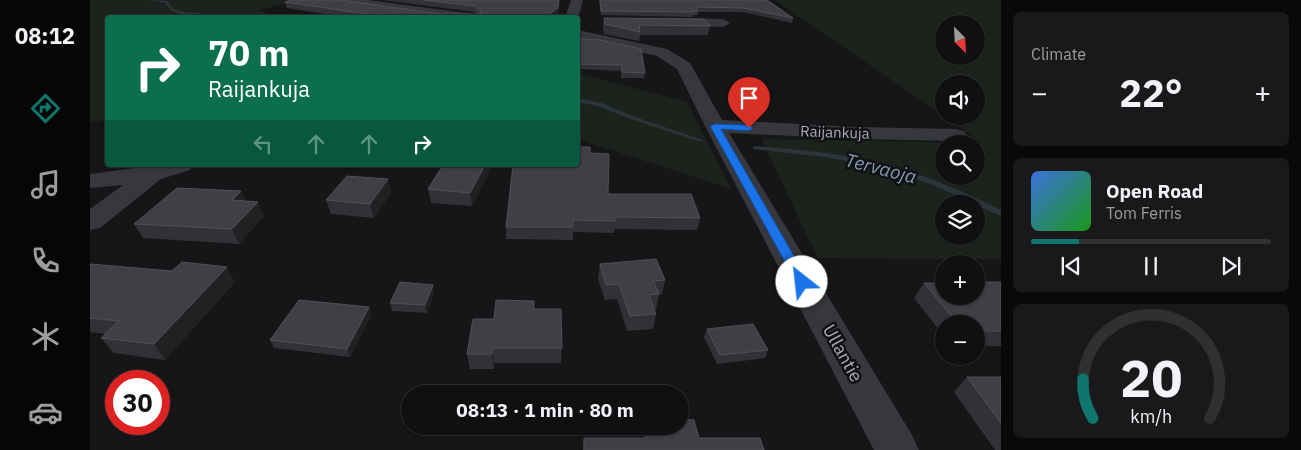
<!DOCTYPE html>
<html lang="en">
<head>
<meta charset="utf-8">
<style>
  :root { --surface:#101012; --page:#19191b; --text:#f1f3f6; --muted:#9c9d9f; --line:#303032; --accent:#0f766e }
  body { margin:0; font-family:"IBM Plex Sans",sans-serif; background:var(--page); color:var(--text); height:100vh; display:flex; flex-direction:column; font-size:19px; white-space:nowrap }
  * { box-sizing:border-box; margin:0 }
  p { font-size:16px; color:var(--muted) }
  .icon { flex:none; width:28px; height:28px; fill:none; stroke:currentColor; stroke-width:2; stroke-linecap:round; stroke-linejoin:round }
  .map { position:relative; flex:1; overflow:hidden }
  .drawer { display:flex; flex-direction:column; gap:12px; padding:12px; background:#09090a; width:300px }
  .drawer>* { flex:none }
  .guide { position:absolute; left:15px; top:15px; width:475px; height:152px; border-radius:5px; box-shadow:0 1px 4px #0004,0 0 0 1px var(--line); background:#0b6e4f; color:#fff; overflow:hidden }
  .needle { width:32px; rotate:156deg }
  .buttons { position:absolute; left:845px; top:15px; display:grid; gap:10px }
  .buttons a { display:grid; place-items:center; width:50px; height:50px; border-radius:50%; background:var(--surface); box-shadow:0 1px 4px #0004,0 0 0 1px var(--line); font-size:25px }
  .speed { position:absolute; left:15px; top:370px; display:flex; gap:10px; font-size:25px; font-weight:700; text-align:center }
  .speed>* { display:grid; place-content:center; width:65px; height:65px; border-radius:50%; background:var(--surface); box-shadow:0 1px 4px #0004,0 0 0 1px var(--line); line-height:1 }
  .speed .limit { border:8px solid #d22; background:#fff; color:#111 }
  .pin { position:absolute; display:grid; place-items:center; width:42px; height:42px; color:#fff; margin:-51px -21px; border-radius:50% 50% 50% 0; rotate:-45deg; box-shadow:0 0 5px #0007 }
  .pin .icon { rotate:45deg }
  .me { position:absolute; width:55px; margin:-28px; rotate:331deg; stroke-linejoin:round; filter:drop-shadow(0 0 4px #0008) }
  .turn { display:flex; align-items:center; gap:18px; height:105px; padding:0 20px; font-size:22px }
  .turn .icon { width:65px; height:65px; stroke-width:2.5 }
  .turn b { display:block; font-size:35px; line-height:42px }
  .lanes { display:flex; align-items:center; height:48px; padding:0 20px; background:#0003; justify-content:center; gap:25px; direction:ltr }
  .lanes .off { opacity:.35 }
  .big { font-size:38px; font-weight:800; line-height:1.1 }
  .drawer .widget { flex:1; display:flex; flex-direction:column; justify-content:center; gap:8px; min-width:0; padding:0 18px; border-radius:8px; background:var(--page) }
  .drawer .dial { align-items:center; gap:0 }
  .dial svg { height:130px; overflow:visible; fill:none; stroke:var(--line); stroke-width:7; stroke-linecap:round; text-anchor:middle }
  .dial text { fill:var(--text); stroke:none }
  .song { display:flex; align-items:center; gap:15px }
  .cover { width:60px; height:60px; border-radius:8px; background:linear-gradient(135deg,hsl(220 70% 55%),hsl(120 70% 35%)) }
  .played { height:5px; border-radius:2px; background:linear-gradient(90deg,var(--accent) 20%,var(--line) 20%) }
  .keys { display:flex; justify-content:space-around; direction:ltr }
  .heat { display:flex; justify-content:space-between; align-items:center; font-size:28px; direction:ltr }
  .trip { position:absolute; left:311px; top:385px; width:288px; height:50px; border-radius:25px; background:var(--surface); box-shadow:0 1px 4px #0004,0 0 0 1px var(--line); font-weight:800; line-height:50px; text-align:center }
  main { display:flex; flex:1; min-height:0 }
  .dock { display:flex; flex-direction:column; width:90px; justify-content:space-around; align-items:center; background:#060607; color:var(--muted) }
  .dock .icon { width:35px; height:35px }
  .dock .selected { color:var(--accent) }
  .dock b { font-size:22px; color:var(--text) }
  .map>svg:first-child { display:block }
</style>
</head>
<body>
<main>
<nav class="dock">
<b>08:12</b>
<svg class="icon selected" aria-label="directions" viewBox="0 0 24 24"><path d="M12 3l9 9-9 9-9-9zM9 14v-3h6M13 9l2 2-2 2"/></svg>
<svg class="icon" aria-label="music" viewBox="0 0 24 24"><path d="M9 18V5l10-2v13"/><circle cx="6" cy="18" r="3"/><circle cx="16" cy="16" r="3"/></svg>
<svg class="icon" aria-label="phone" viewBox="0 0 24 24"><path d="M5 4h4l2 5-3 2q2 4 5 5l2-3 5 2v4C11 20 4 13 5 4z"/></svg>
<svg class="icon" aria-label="climate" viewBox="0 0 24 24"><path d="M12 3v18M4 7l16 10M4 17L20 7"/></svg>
<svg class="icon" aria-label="car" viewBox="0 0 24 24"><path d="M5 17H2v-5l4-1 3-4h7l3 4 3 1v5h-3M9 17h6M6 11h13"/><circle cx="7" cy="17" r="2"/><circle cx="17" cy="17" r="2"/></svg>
</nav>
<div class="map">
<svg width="911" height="450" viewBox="0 0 911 450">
  <rect width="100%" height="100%" fill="#161618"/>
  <path fill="#1c231d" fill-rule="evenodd" d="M0,0H242H208L169,10L186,17L18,18L17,120L0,122Z
    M685,0H911V259L728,258L673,143V139L892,143L854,116H886V84H854V116ZM854,24H886V56H854ZM854,144H886V176H854ZM854,204H886V236H854Z
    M488,73L597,102L641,189L488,139Z"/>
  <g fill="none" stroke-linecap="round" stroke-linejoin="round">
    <path fill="#2c353c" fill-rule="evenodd" d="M59,0L77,1L84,9L92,12L110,13L119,16L170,18H116L110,15L91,14L82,11L75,3Z
      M488,98L512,103L542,116L613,140L612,141H608L538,118L508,106L488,102Z
      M665,146C707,150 749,152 790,163C832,173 872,191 911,210V216L843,185L787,166L735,157L663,149V147Z"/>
    <path fill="#37383d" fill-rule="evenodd" d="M246,0H278L384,14L390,18H352L252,4Z
      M481,0H493L488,18H475Z
      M579,18L633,19L640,23L633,27L574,25L572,22L574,19Z
      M488,30L577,49L600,63L632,120L767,127L866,129L873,131L877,135L873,139L866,141L767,139L639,133L822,435L829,450H784L615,126L587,69L567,56L488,38Z
      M67,165H104L100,170L71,179L10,228L0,230V209L33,185L0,188V174Z"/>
  </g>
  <path fill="#323236" d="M292,0H469L468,14L463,18H261L197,8L195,2L351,14H387L384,12Z
    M509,0H677L703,18L702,23L653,12H608V15H603V17L511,15Z
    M514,18L620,26L618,35H550L549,41L514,34L513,27Z
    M488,39L555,73L554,78H531V71L490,69V67H488Z
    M500,153L518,194L610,218L607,230L525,229L524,233L483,232V240L416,239V227Z
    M401,168L382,206L341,203L338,189Z
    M298,179L301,193L284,218L241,214L236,200Z
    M156,201L174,216L149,244L53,238L44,224Z
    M0,264L145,282L75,360L24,353L11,338L16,334L0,332Z
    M510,264L575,280L572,294L569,295L566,309H564L566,314L563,329L537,331L527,299L515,300L508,279Z
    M911,282V346H886V324H854V336L824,298L834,283Z
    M344,293L337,313L302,311L300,303Z
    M279,307L281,315L260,357L184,348L180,340Z
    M444,309L472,348L471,363H404V369H380L377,354L404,319Z
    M617,329L678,350L675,358L627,364L614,337Z
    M877,377H911V450H905L864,392Z
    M552,426H590L609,438L674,450H493L494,438H554Z"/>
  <path fill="#212124" d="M468,8V14L463,18H454Z
    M287,14L288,18H284L283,15Z
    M395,165H401V168L382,206L380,193Z
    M298,179L301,193L284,218L280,204Z
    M151,191L158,205L142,200Z
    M168,202L174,216L149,244L142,229Z
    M137,267L145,282L75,360L64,344Z
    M343,285L344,293L337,313L335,305Z
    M279,307L281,315L260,357L257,349Z
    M403,348L404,363V369L402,354Z"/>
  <path fill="#3f3f44" stroke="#4f5156" d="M202,0H250L351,14H390L391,12L384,6L334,0H469L468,8L454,18H316L287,14L283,15L195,2Z
    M510,0H677L703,18L654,8L606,7L608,11H602L604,12L511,11Z
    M514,18L614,19L620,26L549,25L550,32L515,24Z
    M488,39L510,40L551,49L555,73L532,72V65L490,64V61H488Z
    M488,147H500V153L519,154L518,194H601L610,218L525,217V221L483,220V227H416L423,165H488Z
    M353,165H395L380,193L338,189Z
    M257,176L298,179L280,204L236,200Z
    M87,188L151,191L142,200L168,202L142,229L44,224Z
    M566,259L575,280L563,281L569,294L559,295L566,314L540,316L529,284L516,285L510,264Z
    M92,262L137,267L64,344L11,338L29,321L0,318V264L82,271Z
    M310,282L343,285L335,305L300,303Z
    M886,282H911V331H886V324H868L834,283H854V296H886Z
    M209,300L279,307L257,349L180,340Z
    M406,300L444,301V309H471L472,348H403L402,354H377L383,319H404Z
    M663,324L678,350L630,355L617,329Z
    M877,377H911V423Z
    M590,419L604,420L609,438H670L674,450H494V438H557L555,426H590Z"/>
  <path fill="#1a73e8" stroke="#114b97" d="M625,124L659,125L663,128L659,131L631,129L719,282L717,285H708L706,282L620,126Z"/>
  <g text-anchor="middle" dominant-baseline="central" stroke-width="5" stroke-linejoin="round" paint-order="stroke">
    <g font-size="15" fill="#a8adb8" stroke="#111113">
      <text transform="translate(745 132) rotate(2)">Raijankuja</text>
    </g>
    <g font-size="18" fill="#a8adb8" stroke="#111113">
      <text transform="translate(753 353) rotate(61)">Ullantie</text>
    </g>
    <g font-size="19" font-style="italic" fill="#7f9bb3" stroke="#111113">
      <text transform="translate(791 168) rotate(14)">Tervaoja</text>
    </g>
  </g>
</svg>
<div class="buttons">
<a><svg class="needle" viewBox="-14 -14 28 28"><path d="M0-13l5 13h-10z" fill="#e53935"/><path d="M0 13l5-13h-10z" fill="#9c9d9f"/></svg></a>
<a><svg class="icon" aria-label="sound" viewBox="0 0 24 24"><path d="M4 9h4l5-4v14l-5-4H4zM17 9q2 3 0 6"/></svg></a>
<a><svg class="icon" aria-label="search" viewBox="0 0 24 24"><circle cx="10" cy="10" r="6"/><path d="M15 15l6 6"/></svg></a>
<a><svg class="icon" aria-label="layers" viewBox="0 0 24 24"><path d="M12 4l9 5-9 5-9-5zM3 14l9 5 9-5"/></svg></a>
<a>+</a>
<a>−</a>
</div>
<div class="speed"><div class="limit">30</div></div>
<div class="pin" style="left:659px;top:128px;background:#d93025"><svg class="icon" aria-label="arrive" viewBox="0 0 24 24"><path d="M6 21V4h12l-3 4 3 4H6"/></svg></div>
<svg class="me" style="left:712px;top:282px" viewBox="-20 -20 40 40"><circle r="19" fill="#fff"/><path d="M0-13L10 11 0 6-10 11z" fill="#1a73e8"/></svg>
<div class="trip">08:13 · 1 min · 80 m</div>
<div class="guide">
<div class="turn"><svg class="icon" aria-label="right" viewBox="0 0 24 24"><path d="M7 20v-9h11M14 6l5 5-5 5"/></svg><div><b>70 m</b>Raijankuja</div></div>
<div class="lanes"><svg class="icon off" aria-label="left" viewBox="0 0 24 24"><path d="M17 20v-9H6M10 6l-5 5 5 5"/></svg><svg class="icon off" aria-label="ahead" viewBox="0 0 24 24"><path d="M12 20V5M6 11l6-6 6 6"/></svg><svg class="icon off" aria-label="ahead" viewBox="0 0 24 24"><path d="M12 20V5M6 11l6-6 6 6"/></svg><svg class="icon" aria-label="right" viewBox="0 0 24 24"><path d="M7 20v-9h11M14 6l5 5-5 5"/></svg></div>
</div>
</div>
<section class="drawer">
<div class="widget"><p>Climate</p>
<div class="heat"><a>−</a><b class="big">22°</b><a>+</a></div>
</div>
<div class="widget">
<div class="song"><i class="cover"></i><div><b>Open Road</b><p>Tom Ferris</p></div></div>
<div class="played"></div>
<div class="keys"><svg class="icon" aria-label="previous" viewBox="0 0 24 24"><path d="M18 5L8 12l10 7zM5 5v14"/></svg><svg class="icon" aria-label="pause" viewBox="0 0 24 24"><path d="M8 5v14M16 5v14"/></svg><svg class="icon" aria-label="next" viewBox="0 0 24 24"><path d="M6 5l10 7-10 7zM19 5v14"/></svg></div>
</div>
<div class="widget dial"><svg viewBox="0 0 100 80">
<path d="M14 69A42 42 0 1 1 86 69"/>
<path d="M14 69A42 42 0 0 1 8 45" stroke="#0f766e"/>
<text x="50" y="56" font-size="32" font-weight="700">20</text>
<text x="50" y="72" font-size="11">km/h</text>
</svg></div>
</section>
</main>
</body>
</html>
